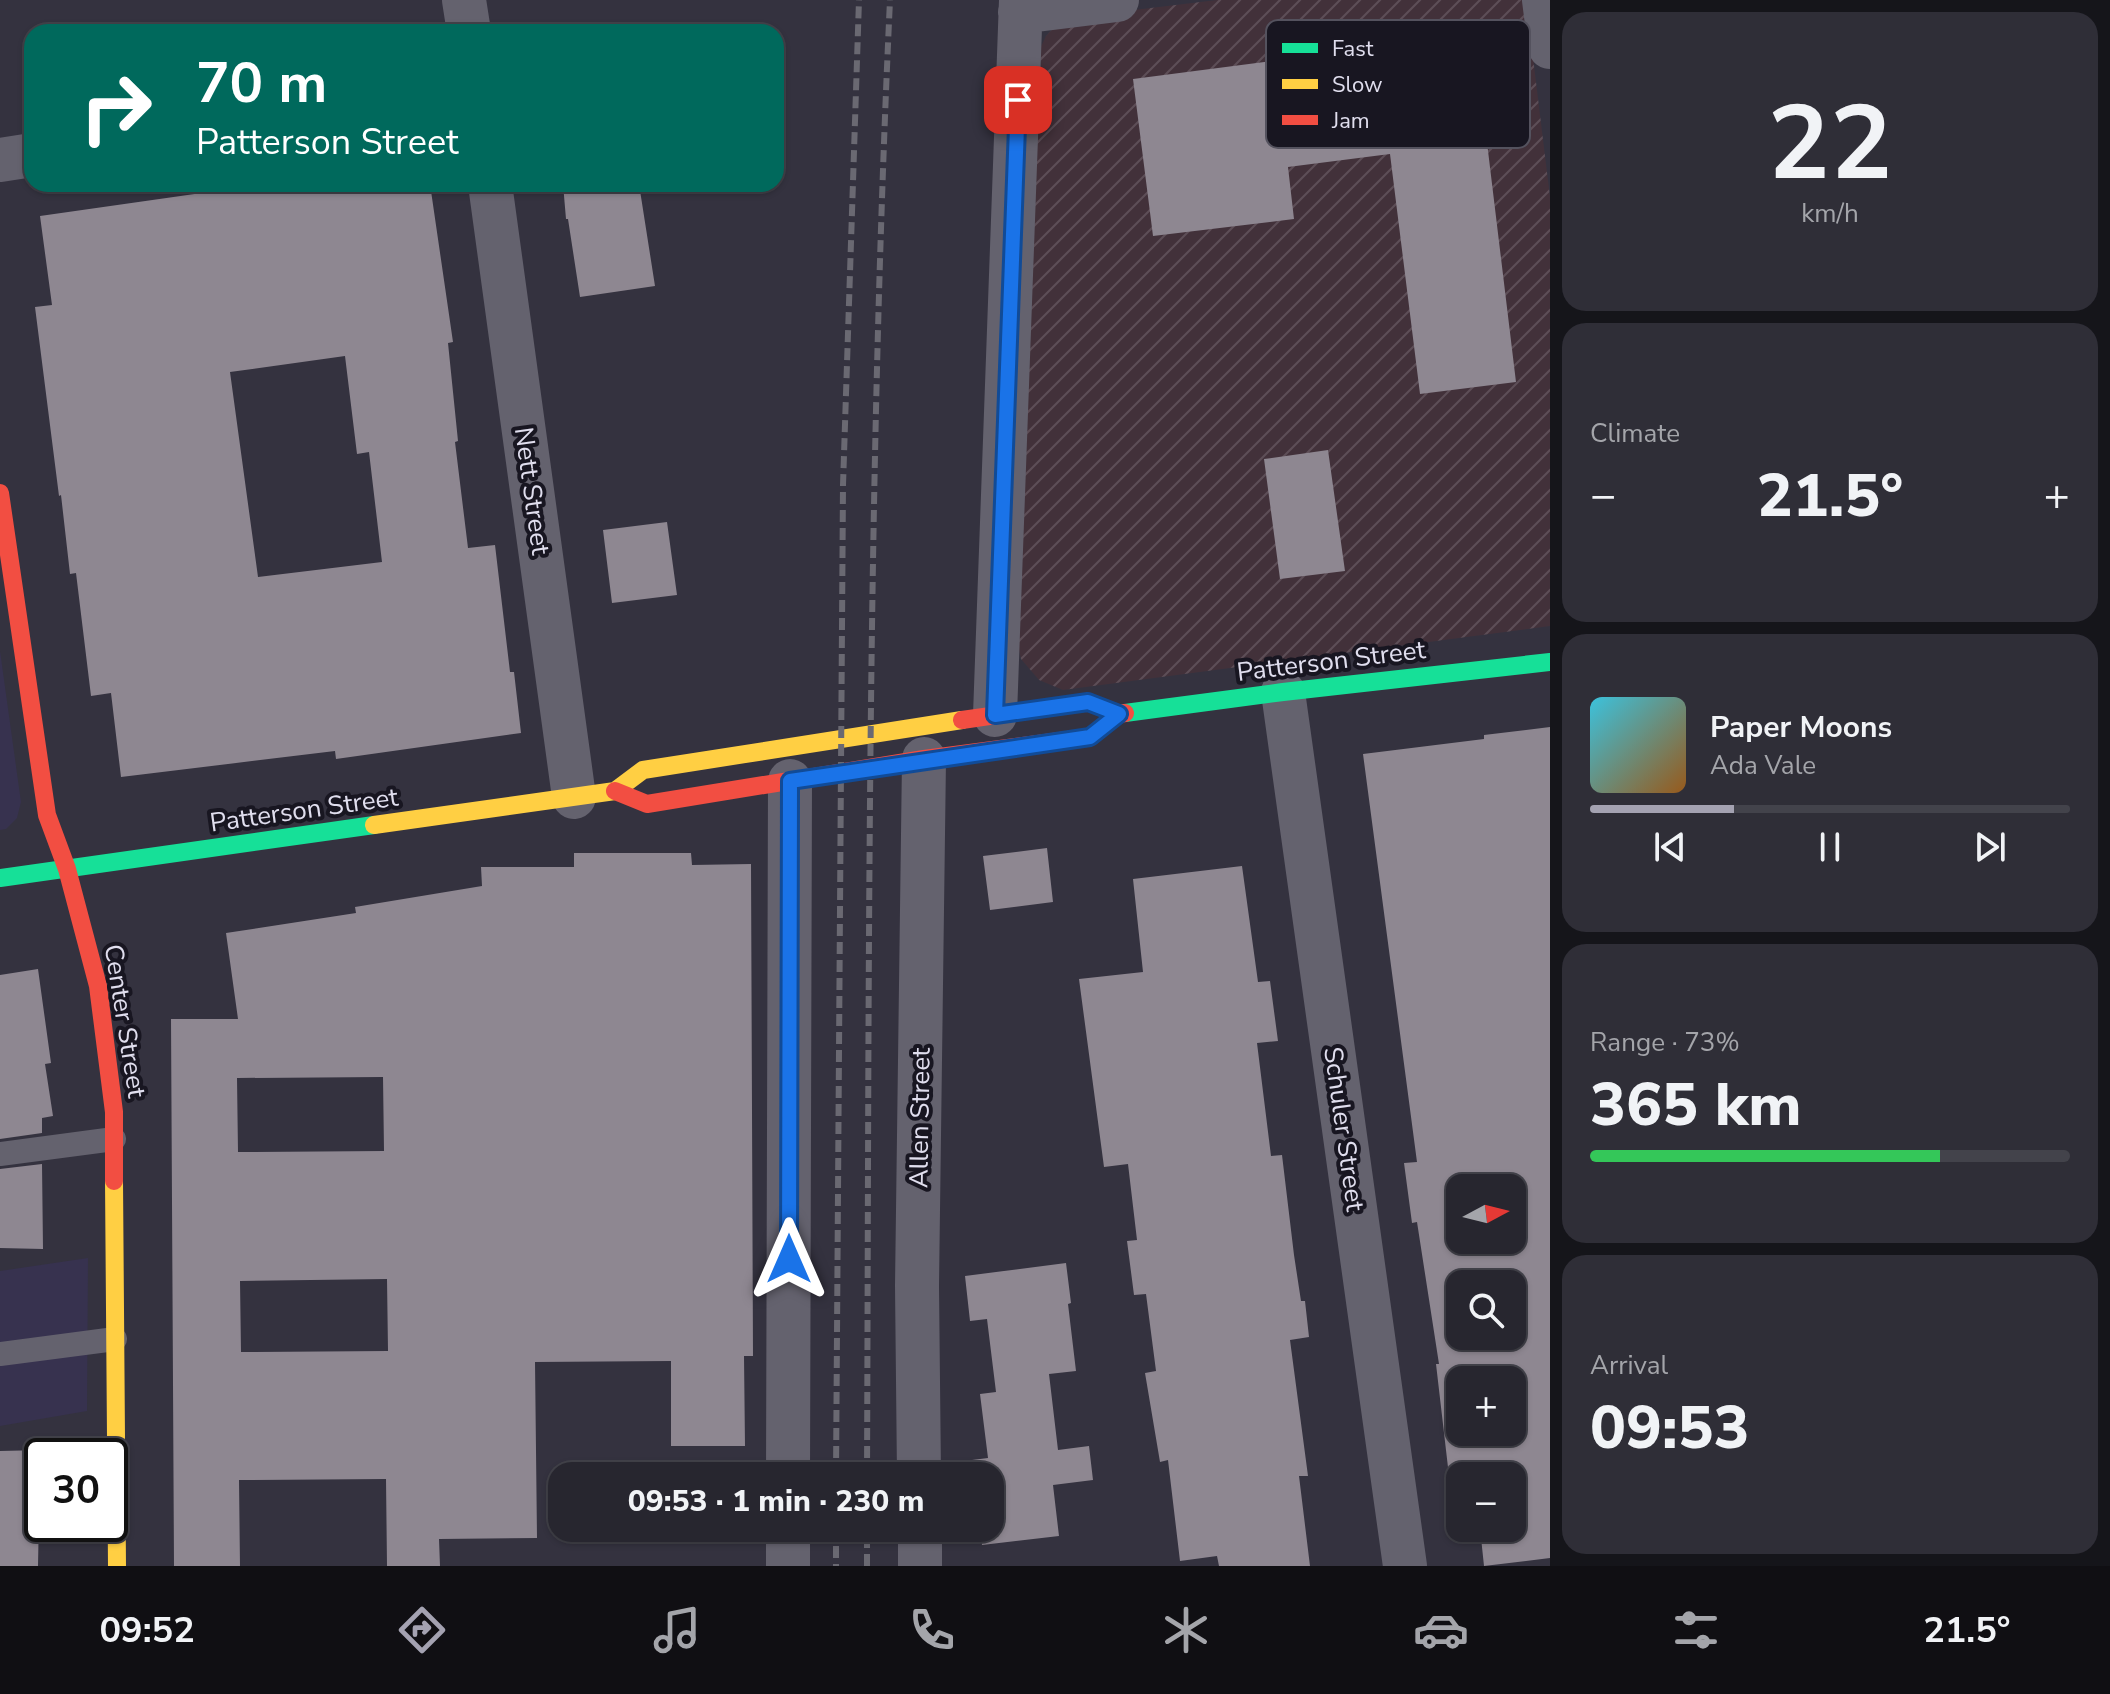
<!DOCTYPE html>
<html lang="en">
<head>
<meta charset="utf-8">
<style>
  :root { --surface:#27262f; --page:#2f2e37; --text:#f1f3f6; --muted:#a4a5aa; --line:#43434b; --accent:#a4a2b1 }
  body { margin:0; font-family:"Nunito Sans",sans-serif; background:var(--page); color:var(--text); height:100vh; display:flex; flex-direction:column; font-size:30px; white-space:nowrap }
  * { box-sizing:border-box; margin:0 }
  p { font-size:26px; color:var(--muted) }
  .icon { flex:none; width:44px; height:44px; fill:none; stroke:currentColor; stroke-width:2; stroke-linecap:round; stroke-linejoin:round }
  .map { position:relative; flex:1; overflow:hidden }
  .side { display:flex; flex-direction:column; gap:12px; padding:12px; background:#15151a; width:560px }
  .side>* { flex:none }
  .top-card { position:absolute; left:24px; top:24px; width:760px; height:168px; border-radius:24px; box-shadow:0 2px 6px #0004,0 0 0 2px var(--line); background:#00695c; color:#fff; overflow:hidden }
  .needle { width:52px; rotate:83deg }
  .controls { position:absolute; left:1446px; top:1174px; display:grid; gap:16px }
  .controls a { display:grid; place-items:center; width:80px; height:80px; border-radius:16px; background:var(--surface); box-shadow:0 2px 6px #0004,0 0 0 2px var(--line); font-size:40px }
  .speed { position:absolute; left:24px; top:1438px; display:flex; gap:16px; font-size:40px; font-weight:700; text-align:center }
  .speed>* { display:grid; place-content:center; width:104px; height:104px; border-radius:50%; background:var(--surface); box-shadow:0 2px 6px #0004,0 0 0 2px var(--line); line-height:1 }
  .speed .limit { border:4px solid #111; border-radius:12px; background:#fff; color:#111 }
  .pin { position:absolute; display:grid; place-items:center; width:68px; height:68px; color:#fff; margin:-34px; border-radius:16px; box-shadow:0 4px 12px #0006 }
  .me { position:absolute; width:88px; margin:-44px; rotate:0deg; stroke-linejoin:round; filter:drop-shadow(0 0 6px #0008) }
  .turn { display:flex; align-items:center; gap:28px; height:168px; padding:0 40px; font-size:36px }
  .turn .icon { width:104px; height:104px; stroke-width:2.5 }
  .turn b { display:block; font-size:56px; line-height:68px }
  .big { font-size:60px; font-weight:800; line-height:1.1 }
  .side .card { flex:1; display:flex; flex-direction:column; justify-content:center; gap:12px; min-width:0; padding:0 28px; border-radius:24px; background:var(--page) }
  .side .dial { align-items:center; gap:0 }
  .dial b { font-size:104px; line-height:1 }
  .song { display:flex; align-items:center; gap:24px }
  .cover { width:96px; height:96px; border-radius:12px; background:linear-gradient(135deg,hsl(190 70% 55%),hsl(30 70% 35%)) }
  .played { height:8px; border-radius:4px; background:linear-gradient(90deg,var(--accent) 30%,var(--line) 30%) }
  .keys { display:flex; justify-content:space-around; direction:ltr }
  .heat { display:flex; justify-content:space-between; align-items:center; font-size:44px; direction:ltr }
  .charge { height:12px; border-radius:6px; background:linear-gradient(90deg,#34c759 73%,var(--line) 0) }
  .trip { position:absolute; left:548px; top:1462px; width:456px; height:80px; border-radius:24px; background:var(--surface); box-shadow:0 2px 6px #0004,0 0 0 2px var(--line); font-weight:800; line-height:80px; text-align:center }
  .dock { display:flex; height:128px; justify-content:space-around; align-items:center; background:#100f13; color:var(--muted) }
  .dock .icon { width:56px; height:56px }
  .dock .active { color:var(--accent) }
  .dock b { font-size:36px; color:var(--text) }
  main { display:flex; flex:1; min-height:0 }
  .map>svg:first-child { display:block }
</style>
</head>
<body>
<main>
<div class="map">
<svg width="1550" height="1566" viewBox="0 0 1550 1566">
  <defs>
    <pattern id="industrial-furrows" width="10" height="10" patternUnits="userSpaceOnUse" patternTransform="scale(2)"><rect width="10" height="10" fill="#42313a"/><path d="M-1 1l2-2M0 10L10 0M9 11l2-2" fill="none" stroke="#5d4e57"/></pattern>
  </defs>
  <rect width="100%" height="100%" fill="#34323f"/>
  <path fill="#37324f" d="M0,651L21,802L17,818L6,829L0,830Z
    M88,1258L87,1411L0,1426V1271Z"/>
  <path fill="url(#industrial-furrows)" d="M1217,0H1526L1550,197V626L1063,690L1039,680L1021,659L1014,627L1037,55L1046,36L1058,23L1076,17Z"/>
  <path fill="#8e8791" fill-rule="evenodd" d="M1474,35L1516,382L1420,394L1390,154L1288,167L1294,219L1153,236L1133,79Z
    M264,184H430L453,342L448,343L458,441L455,442L468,548L495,545L510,672H514L521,733L336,759L335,751L121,777L111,693L91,696L76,573L70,574L61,495L59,496L35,307L52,305L40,216ZM345,356L357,454L369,452L382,562L258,577L230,372Z
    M563,184H639L655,286L580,297L568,219H566Z
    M1328,450L1345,571L1280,579L1264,459Z
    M667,522L677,595L612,603L603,530Z
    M1550,727V1558L1484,1566L1480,1528H1512V1476H1449L1436,1364H1439L1417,1222L1412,1223L1404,1163L1417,1162L1363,754L1484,739V735ZM1460,1188H1512V1240H1460ZM1460,1284H1512V1336H1460ZM1460,1380H1512V1432H1460Z
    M1047,848L1053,902L990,910L983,856Z
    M574,853H691L692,865L751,864L753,1356H744L745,1446H671V1361L535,1362L537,1538L439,1539L440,1566H387L386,1479L239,1480L240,1566H174L171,1019H238L226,933L356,913L355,907L482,886L481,867H574ZM383,1077L384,1151L238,1152L237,1078ZM387,1279L388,1351L241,1352L240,1281Z
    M1242,866L1258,982L1270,981L1278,1041L1257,1043L1271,1156L1282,1155L1294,1255L1301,1301H1305L1309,1337L1290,1340L1308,1476H1299L1310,1566H1219L1217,1556L1180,1561L1168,1460L1160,1462L1145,1373L1156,1371L1146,1294L1134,1295L1127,1241L1137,1240L1128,1164L1104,1167L1079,979L1143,972L1133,879Z
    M38,969L51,1063L45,1064L53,1116L42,1118V1133L0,1139V975Z
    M42,1164L43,1249L0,1248V1169Z
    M1066,1263L1071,1303L1068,1304L1076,1371L1049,1374L1058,1450L1089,1446L1093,1480L1053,1485L1059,1536L982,1545L980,1528H990V1476H974L972,1460L988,1458L980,1394L996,1392L987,1319L970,1321L965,1276Z
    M42,1450V1515H39L38,1566H0V1451Z"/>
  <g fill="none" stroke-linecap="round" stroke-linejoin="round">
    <path stroke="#64626e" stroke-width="24" d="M0,1154L114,1139
      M0,1354L115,1339"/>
    <path stroke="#64626e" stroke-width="44" d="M464,0L469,32
      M1544,0L1550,47
      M1020,12L1117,0
      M0,160L32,155
      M490,184L574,797
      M1283,692L1405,1566
      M995,715L1021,0
      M788,1476L790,781
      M919,1476L917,1286L924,759
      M920,1528V1566
      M788,1566V1528"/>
    <path stroke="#16e098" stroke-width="18" d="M1125,713L1283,692L1550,662
      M0,878L374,825"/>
    <path stroke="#ffcf43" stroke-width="18" d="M374,825L615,791L643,770L962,720
      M114,1181L117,1566"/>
    <path stroke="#f24e42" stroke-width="18" d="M0,493L47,815L67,869L98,986L114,1112V1181
      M962,720L1088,702L1119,714
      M615,791L647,804L924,759L1090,737L1119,714L1125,713"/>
    <path stroke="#6a6972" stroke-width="6" stroke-dasharray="12 6" stroke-linecap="butt" d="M836,1476L843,485L859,0
      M867,1476C869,984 867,492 890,0
      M836,1528V1566
      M867,1566V1528"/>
  </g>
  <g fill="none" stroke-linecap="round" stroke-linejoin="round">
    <defs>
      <path id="route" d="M789,1259L790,781L1090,737L1119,714L1088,702L995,715L1018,100"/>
    </defs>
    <use href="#route" stroke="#114b97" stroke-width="20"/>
    <use href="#route" stroke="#1a73e8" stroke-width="14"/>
  </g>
  <g text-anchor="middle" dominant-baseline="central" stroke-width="8" stroke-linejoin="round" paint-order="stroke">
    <g font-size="26" fill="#e0deee" stroke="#181621">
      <text transform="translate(532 491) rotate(82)">Nett Street</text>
      <text transform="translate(1331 661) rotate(-7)">Patterson Street</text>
      <text transform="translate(304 810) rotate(-8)">Patterson Street</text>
      <text transform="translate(125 1021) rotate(81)">Center Street</text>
      <text transform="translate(920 1118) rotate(-89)">Allen Street</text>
      <text transform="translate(1344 1129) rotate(82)">Schuler Street</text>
    </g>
  </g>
  <rect x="1266" y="20" width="264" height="128" rx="12" fill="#181621" stroke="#54525e" stroke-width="2"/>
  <rect x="1282" y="43" width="36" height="10" fill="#16e098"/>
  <rect x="1282" y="79" width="36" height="10" fill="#ffcf43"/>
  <rect x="1282" y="115" width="36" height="10" fill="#f24e42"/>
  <g font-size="22" fill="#e0deee">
    <text x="1332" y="56">Fast</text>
    <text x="1332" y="92">Slow</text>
    <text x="1332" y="128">Jam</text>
  </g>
</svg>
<div class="controls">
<a><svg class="needle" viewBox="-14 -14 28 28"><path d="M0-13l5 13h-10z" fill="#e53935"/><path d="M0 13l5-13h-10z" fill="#a4a5aa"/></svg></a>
<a><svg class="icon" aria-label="search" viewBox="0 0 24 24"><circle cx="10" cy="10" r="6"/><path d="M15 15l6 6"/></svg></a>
<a>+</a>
<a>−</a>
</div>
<div class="speed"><div class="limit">30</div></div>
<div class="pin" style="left:1018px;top:100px;background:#d93025"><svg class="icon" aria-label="arrive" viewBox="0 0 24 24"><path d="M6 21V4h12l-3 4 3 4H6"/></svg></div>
<svg class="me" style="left:789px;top:1259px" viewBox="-20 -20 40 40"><path d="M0-17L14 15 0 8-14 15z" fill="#1a73e8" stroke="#fff" stroke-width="4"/></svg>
<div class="trip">09:53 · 1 min · 230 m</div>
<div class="top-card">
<div class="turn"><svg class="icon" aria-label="right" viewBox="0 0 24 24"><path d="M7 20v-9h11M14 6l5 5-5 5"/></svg><div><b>70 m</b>Patterson Street</div></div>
</div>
</div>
<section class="side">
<div class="card dial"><b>22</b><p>km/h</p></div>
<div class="card"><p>Climate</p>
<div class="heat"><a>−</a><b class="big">21.5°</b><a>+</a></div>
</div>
<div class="card">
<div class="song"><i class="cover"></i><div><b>Paper Moons</b><p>Ada Vale</p></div></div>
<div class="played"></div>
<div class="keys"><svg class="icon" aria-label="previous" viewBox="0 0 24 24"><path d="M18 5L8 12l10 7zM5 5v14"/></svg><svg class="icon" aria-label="pause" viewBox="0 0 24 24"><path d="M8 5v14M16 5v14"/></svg><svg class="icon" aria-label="next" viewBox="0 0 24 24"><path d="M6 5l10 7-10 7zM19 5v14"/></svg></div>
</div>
<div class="card"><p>Range · 73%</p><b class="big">365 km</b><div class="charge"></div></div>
<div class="card"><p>Arrival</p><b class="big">09:53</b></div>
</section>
</main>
<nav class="dock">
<b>09:52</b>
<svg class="icon active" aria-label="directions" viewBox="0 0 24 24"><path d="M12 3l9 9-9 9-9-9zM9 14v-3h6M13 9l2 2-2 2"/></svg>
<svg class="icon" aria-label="music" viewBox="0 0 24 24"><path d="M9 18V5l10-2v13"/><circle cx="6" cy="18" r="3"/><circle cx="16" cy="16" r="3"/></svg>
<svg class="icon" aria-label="phone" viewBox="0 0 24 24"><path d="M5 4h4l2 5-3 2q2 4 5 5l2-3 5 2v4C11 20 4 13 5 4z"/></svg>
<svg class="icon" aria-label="climate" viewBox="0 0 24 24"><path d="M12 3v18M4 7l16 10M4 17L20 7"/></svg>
<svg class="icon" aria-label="car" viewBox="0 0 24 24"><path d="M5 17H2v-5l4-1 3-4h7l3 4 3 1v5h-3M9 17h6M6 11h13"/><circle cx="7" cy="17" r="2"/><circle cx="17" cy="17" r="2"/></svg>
<svg class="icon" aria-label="filters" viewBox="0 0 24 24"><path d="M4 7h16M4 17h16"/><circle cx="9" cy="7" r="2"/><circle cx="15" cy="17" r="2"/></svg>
<b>21.5°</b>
</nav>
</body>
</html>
